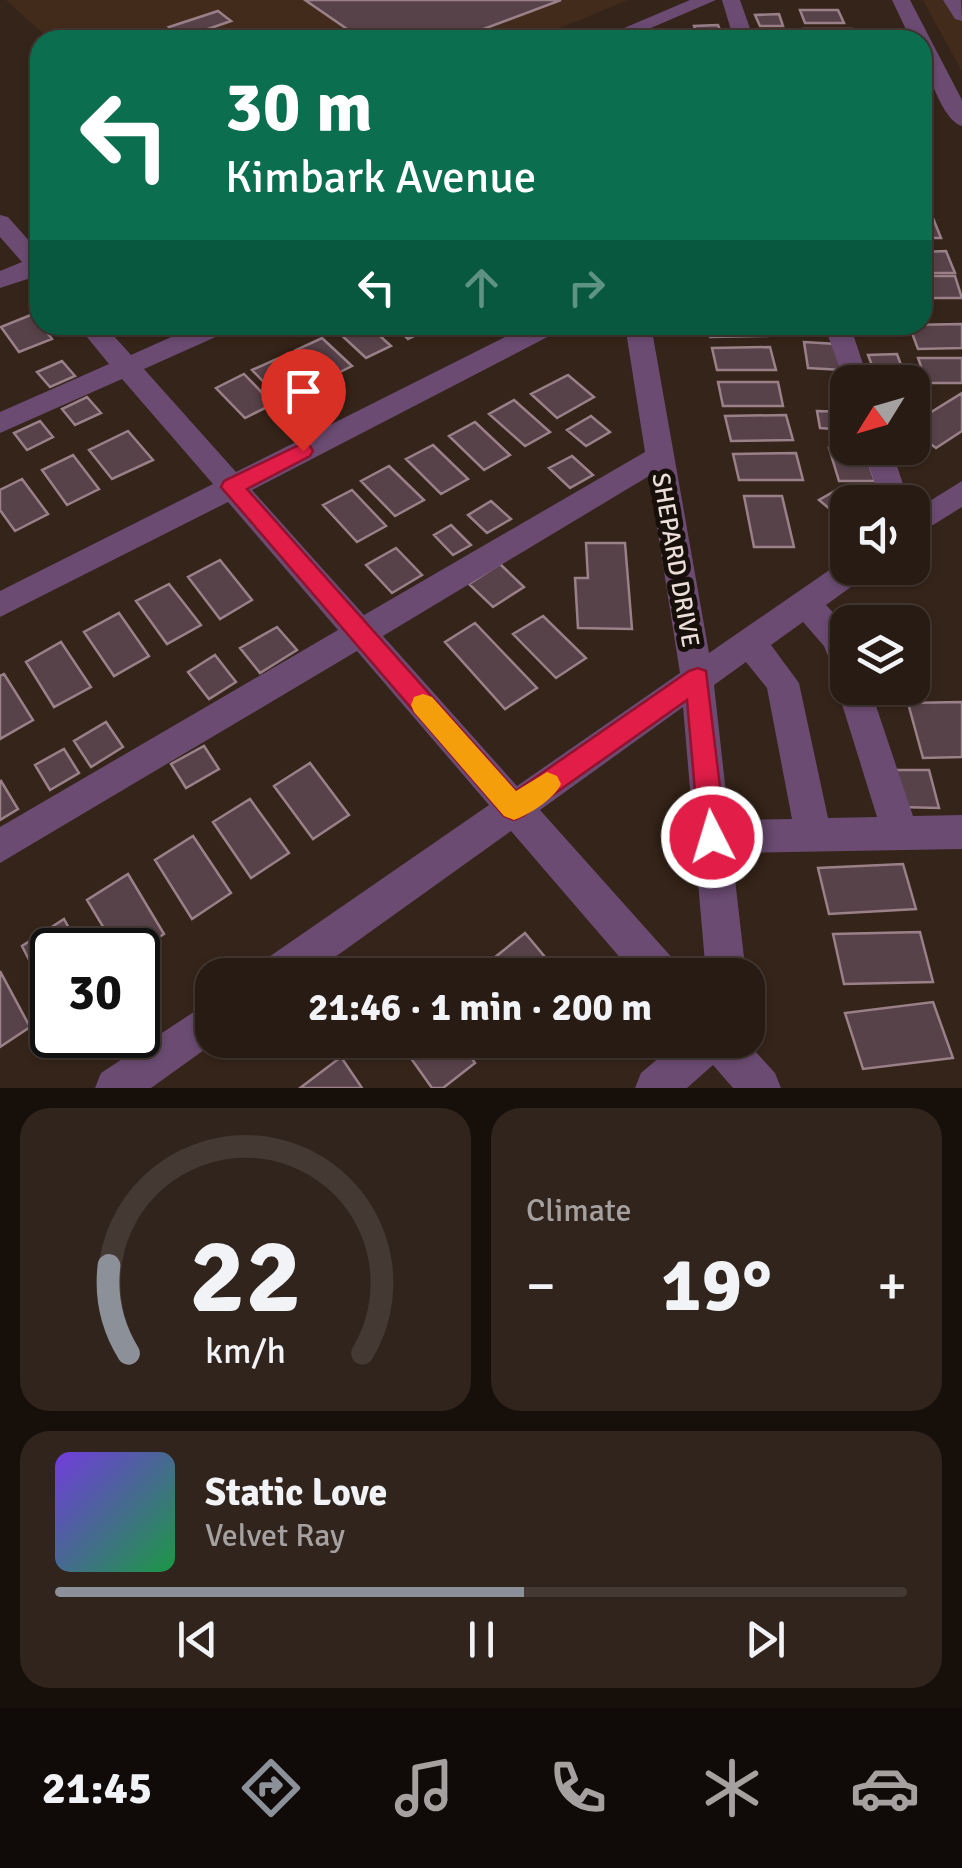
<!DOCTYPE html>
<html lang="en">
<head>
<meta charset="utf-8">
<style>
  :root { --surface:#281b13; --page:#30241c; --text:#f1f3f6; --muted:#a5a1a0; --line:#443933; --accent:#8c9099 }
  body { margin:0; font-family:Signika,sans-serif; background:var(--page); color:var(--text); height:100vh; display:flex; flex-direction:column; font-size:38px; white-space:nowrap }
  * { box-sizing:border-box; margin:0 }
  p { font-size:32px; color:var(--muted) }
  .icon { flex:none; width:55px; height:55px; fill:none; stroke:currentColor; stroke-width:2; stroke-linecap:round; stroke-linejoin:round }
  .map { position:relative; height:1088px; overflow:hidden }
  .drawer { display:flex; flex-direction:column; gap:20px; padding:20px; background:#160f0a; flex:1 }
  .drawer>* { flex:none }
  .hud { position:absolute; left:30px; top:30px; width:902px; height:305px; border-radius:30px; box-shadow:0 2px 8px #0004,0 0 0 2px var(--line); background:#0b6e4f; color:#fff; overflow:hidden }
  .needle { width:65px; rotate:233deg }
  .fabs { position:absolute; left:830px; top:365px; display:grid; gap:20px }
  .fabs a { display:grid; place-items:center; width:100px; height:100px; border-radius:20px; background:var(--surface); box-shadow:0 2px 8px #0004,0 0 0 2px var(--line); font-size:50px }
  .speed { position:absolute; left:30px; top:928px; display:flex; gap:20px; font-size:50px; font-weight:700; text-align:center }
  .speed>* { display:grid; place-content:center; width:130px; height:130px; border-radius:50%; background:var(--surface); box-shadow:0 2px 8px #0004,0 0 0 2px var(--line); line-height:1 }
  .speed .limit { border:5px solid #111; border-radius:15px; background:#fff; color:#111 }
  .pin { position:absolute; display:grid; place-items:center; width:85px; height:85px; color:#fff; margin:-102px -42px; border-radius:50% 50% 50% 0; rotate:-45deg; box-shadow:0 0 10px #0007 }
  .pin .icon { rotate:45deg }
  .me { position:absolute; width:110px; margin:-55px; rotate:355deg; stroke-linejoin:round; filter:drop-shadow(0 0 8px #0008) }
  .turn { display:flex; align-items:center; gap:35px; height:210px; padding:0 30px; font-size:45px }
  .turn .icon { width:130px; height:130px; stroke-width:2.5 }
  .turn b { display:block; font-size:70px; line-height:85px }
  .lanes { display:flex; align-items:center; height:95px; padding:0 30px; background:#0003; justify-content:center; gap:50px; direction:ltr }
  .lanes .off { opacity:.35 }
  .big { font-size:75px; font-weight:700; line-height:1.1 }
  .drawer .widget { flex:1; display:flex; flex-direction:column; justify-content:center; gap:15px; min-width:0; padding:0 35px; border-radius:30px; background:var(--page) }
  .drawer .dial { align-items:center; gap:0 }
  .dial svg { height:260px; overflow:visible; fill:none; stroke:var(--line); stroke-width:7; stroke-linecap:round; text-anchor:middle }
  .dial text { fill:var(--text); stroke:none }
  .song { display:flex; align-items:center; gap:30px }
  .cover { width:120px; height:120px; border-radius:15px; background:linear-gradient(135deg,hsl(260 70% 55%),hsl(140 70% 35%)) }
  .played { height:10px; border-radius:5px; background:linear-gradient(90deg,var(--accent) 55%,var(--line) 55%) }
  .keys { display:flex; justify-content:space-around; direction:ltr }
  .heat { display:flex; justify-content:space-between; align-items:center; font-size:55px; direction:ltr }
  .drawer .tiles { flex:1; display:grid; gap:20px; grid-template-columns:1fr 1fr }
  .widget:last-child { grid-column:span 2 }
  .trip { position:absolute; left:195px; top:958px; width:570px; height:100px; border-radius:30px; background:var(--surface); box-shadow:0 2px 8px #0004,0 0 0 2px var(--line); font-weight:700; line-height:100px; text-align:center }
  .tab-bar { display:flex; height:160px; justify-content:space-around; align-items:center; background:#100b08; color:var(--muted) }
  .tab-bar .icon { width:70px; height:70px }
  .tab-bar .selected { color:var(--accent) }
  .tab-bar b { font-size:45px; color:var(--text) }
  .map>svg:first-child { display:block }
</style>
</head>
<body>
<div class="map">
<svg width="962" height="1088" viewBox="0 0 962 1088">
  <rect width="100%" height="100%" fill="#352419"/>
  <path fill="#432b1c" d="M6,0H628L531,40H50Z
    M923,0H962V72L960,68Z"/>
  <path fill="#58424a" stroke="#9a8189" stroke-width="2.5" d="M305,0H561L454,40H363Z
    M800,10H838L844,23H805Z
    M218,11L231,21L182,38L169,27Z
    M779,14L783,26H760L755,15Z
    M718,25L722,35H716L717,40H668L666,35H697L694,26Z
    M804,29H852L857,40H808Z
    M922,218H933L941,238H922Z
    M946,251L955,273H922V252Z
    M922,276H955L962,298H922Z
    M33,314L52,339L19,352L1,327Z
    M962,324V348L918,349L909,325Z
    M347,325H368L391,346L366,358L336,330Z
    M393,325H431L433,327L408,339Z
    M707,325H764L767,336L710,337Z
    M322,338L352,366L326,379L296,350Z
    M804,342L837,344L842,370L808,368Z
    M770,347L776,370H717L712,348Z
    M897,354L904,373H875L868,355Z
    M279,358L308,387L281,400L252,370Z
    M918,358H962V383H927Z
    M62,361L75,376L50,387L37,372Z
    M244,374L273,404L245,418L216,388Z
    M568,375L594,397L557,418L531,394Z
    M718,382H778L783,406H723Z
    M962,393V431L936,448L912,430V424Z
    M87,397L101,413L75,425L62,409Z
    M514,400L550,432L525,446L489,414Z
    M817,411L848,412V430L820,428Z
    M786,415L793,440L731,441L725,416Z
    M591,416L610,432L586,446L567,430Z
    M40,421L53,437L27,450L14,433Z
    M475,422L510,455L484,470L449,436Z
    M128,431L153,460L112,479L89,450Z
    M433,445L468,479L441,494L406,459Z
    M829,448H864L875,481H839Z
    M796,453L803,480H739L733,454Z
    M73,455L99,489L67,505L42,470Z
    M572,456L593,475L570,488L549,468Z
    M389,466L424,500L395,516L361,481Z
    M22,479L48,514L15,531L0,510V490Z
    M859,487L875,500L848,502V517L843,520L819,500L840,488L847,494Z
    M352,490L386,526L357,542L323,505Z
    M744,496H782L794,547H754Z
    M491,501L511,519L487,533L468,515Z
    M451,525L471,545L453,555L434,535Z
    M586,543H625L632,629L578,628L575,578H588Z
    M396,548L422,575L392,593L366,565Z
    M220,560L252,600L220,619L188,577Z
    M500,564L524,587L493,607L469,584Z
    M169,584L201,625L167,644L136,601Z
    M119,613L149,656L114,676L84,632Z
    M543,616L586,658L556,678L513,634Z
    M475,623L537,688L505,709L445,642Z
    M277,627L297,650L260,673L240,648Z
    M61,642L91,687L54,707L26,662Z
    M215,655L236,682L209,699L188,672Z
    M4,674L33,720L0,739V676Z
    M962,702V757L923,758L908,703Z
    M106,722L123,747L91,767L74,741Z
    M204,746L219,769L186,788L171,764Z
    M64,749L79,773L50,790L35,765Z
    M310,763L349,815L313,839L274,786Z
    M890,770H929L939,808L899,807Z
    M1,781L18,809L0,820V782Z
    M250,799L289,853L251,878L213,822Z
    M193,836L231,893L192,919L155,860Z
    M903,864L916,909L829,914L818,868Z
    M128,874L164,934L138,952L117,950L87,900Z
    M64,919L81,950H52V1005L22,946Z
    M920,932L933,982L844,984L833,934Z
    M525,933L560,975H483L479,970Z
    M0,971L30,1027L0,1047Z
    M933,1002L953,1058L863,1069L845,1013Z
    M398,1040H459L475,1063L443,1088H432Z
    M341,1057L362,1088H300Z"/>
  <g fill="none" stroke-linecap="round" stroke-linejoin="round">
    <path fill="#6b4b72" fill-rule="evenodd" d="M690,0H716L623,40H596Z
      M722,0H740L754,40H734Z
      M892,0H910L962,100V126C941,120 922,61 922,40H911Z
      M943,0H961L962,21L955,19Z
      M0,215L8,217L40,253V275L0,288V271L22,262L0,237Z
      M77,325H104L131,355L198,325H233L229,331L144,369L236,472L529,325H563L559,331L252,490L364,615L645,452L625,325H651L709,653L844,560L848,559V568H870L866,576L826,605L848,628V688H870L913,816L962,815V849L732,853L746,975H706L683,707L540,810L675,961L681,975H635L511,831L310,975H257L263,961L489,805L357,651L0,863V827L338,630L228,502L0,617V591L213,484L122,379L0,433V412L109,364ZM649,476L680,673L517,786L383,636ZM803,622L824,646L836,676L843,678L837,688L877,817L828,818L799,683L771,645ZM746,662L767,688L792,819L729,820L714,685Z
      M824,325H850L869,382H848L847,388Z
      M863,448H891L909,502H881Z
      M962,481V507L912,538V512Z
      M212,1000V1040H218L151,1088H95L101,1073Z
      M680,1040H745L775,1073L781,1088H733L713,1065L687,1088H635L641,1073Z"/>
  </g>
  <path fill="#e11d48" stroke="#92132f" stroke-width="2.5" d="M303,443L310,446L313,451L310,456L247,489L516,791L689,671L698,668L706,671L726,837L722,846L712,850L703,846L699,837L687,700L523,816L514,820L504,816L221,487L224,481Z"/>
  <path fill="#f59e0b" d="M423,694L432,697L516,791L547,772L557,776L561,784C553,800 530,814 514,820L504,816L414,712L411,705L414,697Z"/>
  <g text-anchor="middle" dominant-baseline="central" stroke-width="10" stroke-linejoin="round" paint-order="stroke">
    <g font-size="25" fill="#eaded7" stroke="#170f0a">
      <text transform="translate(676 560) rotate(80)">SHEPARD DRIVE</text>
    </g>
  </g>
</svg>
<div class="fabs">
<a><svg class="needle" viewBox="-14 -14 28 28"><path d="M0-13l5 13h-10z" fill="#e53935"/><path d="M0 13l5-13h-10z" fill="#a5a1a0"/></svg></a>
<a><svg class="icon" aria-label="sound" viewBox="0 0 24 24"><path d="M4 9h4l5-4v14l-5-4H4zM17 9q2 3 0 6"/></svg></a>
<a><svg class="icon" aria-label="layers" viewBox="0 0 24 24"><path d="M12 4l9 5-9 5-9-5zM3 14l9 5 9-5"/></svg></a>
</div>
<div class="speed"><div class="limit">30</div></div>
<div class="pin" style="left:303px;top:451px;background:#d93025"><svg class="icon" aria-label="arrive" viewBox="0 0 24 24"><path d="M6 21V4h12l-3 4 3 4H6"/></svg></div>
<svg class="me" style="left:712px;top:837px" viewBox="-20 -20 40 40"><circle r="17" fill="#e11d48" stroke="#fff" stroke-width="3"/><path d="M0-11L8 9 0 5-8 9z" fill="#fff"/></svg>
<div class="trip">21:46 · 1 min · 200 m</div>
<div class="hud">
<div class="turn"><svg class="icon" aria-label="left" viewBox="0 0 24 24"><path d="M17 20v-9H6M10 6l-5 5 5 5"/></svg><div><b>30 m</b>Kimbark Avenue</div></div>
<div class="lanes"><svg class="icon" aria-label="left" viewBox="0 0 24 24"><path d="M17 20v-9H6M10 6l-5 5 5 5"/></svg><svg class="icon off" aria-label="ahead" viewBox="0 0 24 24"><path d="M12 20V5M6 11l6-6 6 6"/></svg><svg class="icon off" aria-label="right" viewBox="0 0 24 24"><path d="M7 20v-9h11M14 6l5 5-5 5"/></svg></div>
</div>
</div>
<section class="drawer">
<div class="tiles">
<div class="widget dial"><svg viewBox="0 0 100 80">
<path d="M14 69A42 42 0 1 1 86 69"/>
<path d="M14 69A42 42 0 0 1 8 42" stroke="#8c9099"/>
<text x="50" y="56" font-size="32" font-weight="700">22</text>
<text x="50" y="72" font-size="11">km/h</text>
</svg></div>
<div class="widget"><p>Climate</p>
<div class="heat"><a>−</a><b class="big">19°</b><a>+</a></div>
</div>
<div class="widget">
<div class="song"><i class="cover"></i><div><b>Static Love</b><p>Velvet Ray</p></div></div>
<div class="played"></div>
<div class="keys"><svg class="icon" aria-label="previous" viewBox="0 0 24 24"><path d="M18 5L8 12l10 7zM5 5v14"/></svg><svg class="icon" aria-label="pause" viewBox="0 0 24 24"><path d="M8 5v14M16 5v14"/></svg><svg class="icon" aria-label="next" viewBox="0 0 24 24"><path d="M6 5l10 7-10 7zM19 5v14"/></svg></div>
</div>
</div>
</section>
<nav class="tab-bar">
<b>21:45</b>
<svg class="icon selected" aria-label="directions" viewBox="0 0 24 24"><path d="M12 3l9 9-9 9-9-9zM9 14v-3h6M13 9l2 2-2 2"/></svg>
<svg class="icon" aria-label="music" viewBox="0 0 24 24"><path d="M9 18V5l10-2v13"/><circle cx="6" cy="18" r="3"/><circle cx="16" cy="16" r="3"/></svg>
<svg class="icon" aria-label="phone" viewBox="0 0 24 24"><path d="M5 4h4l2 5-3 2q2 4 5 5l2-3 5 2v4C11 20 4 13 5 4z"/></svg>
<svg class="icon" aria-label="climate" viewBox="0 0 24 24"><path d="M12 3v18M4 7l16 10M4 17L20 7"/></svg>
<svg class="icon" aria-label="car" viewBox="0 0 24 24"><path d="M5 17H2v-5l4-1 3-4h7l3 4 3 1v5h-3M9 17h6M6 11h13"/><circle cx="7" cy="17" r="2"/><circle cx="17" cy="17" r="2"/></svg>
</nav>
</body>
</html>
